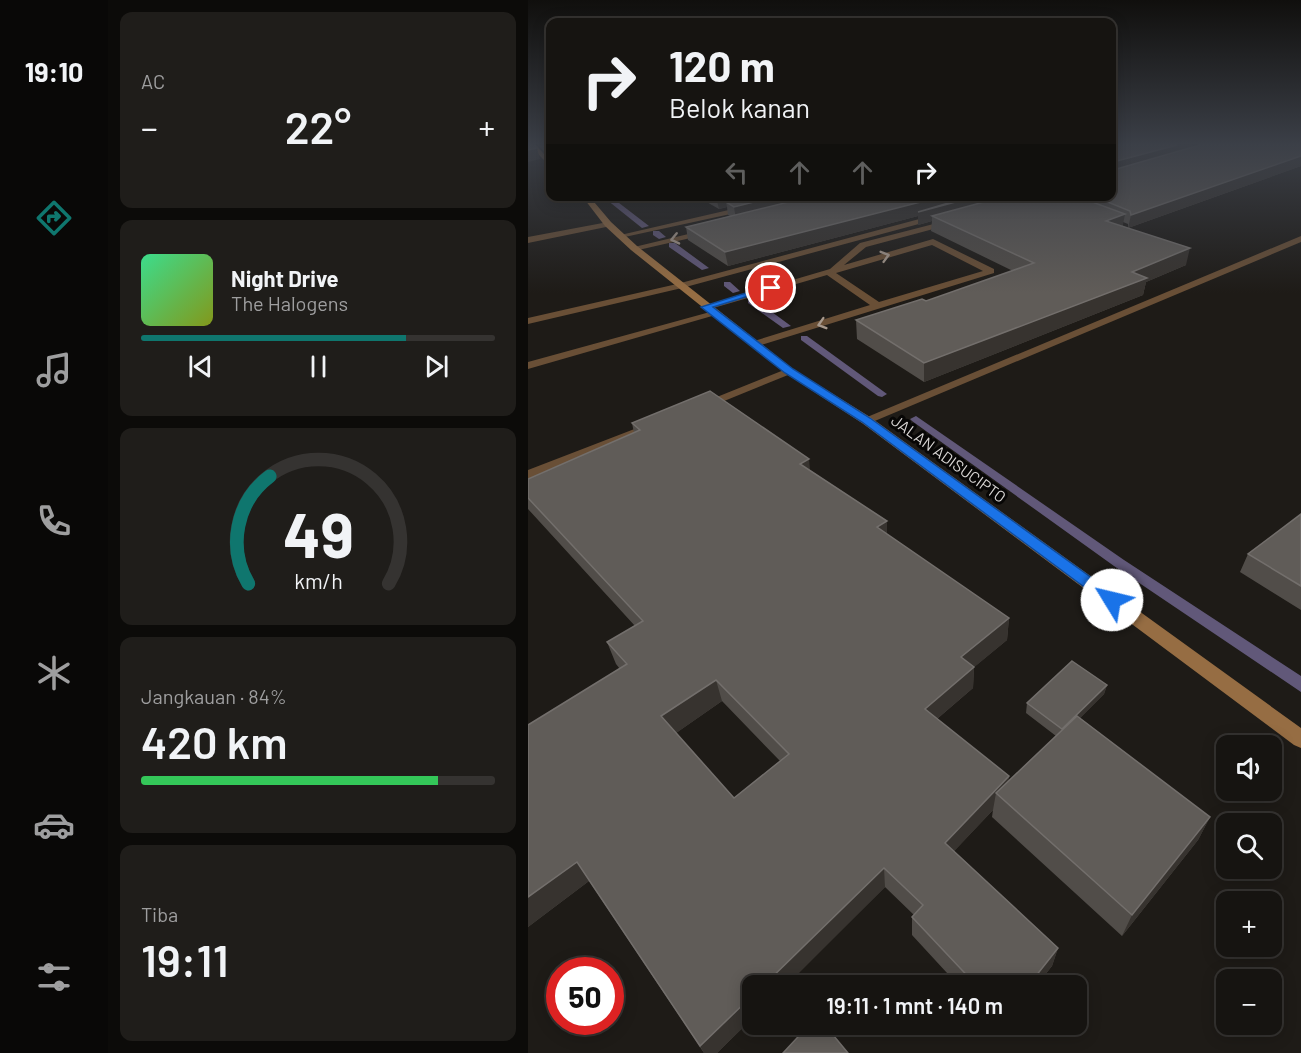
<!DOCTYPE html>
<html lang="id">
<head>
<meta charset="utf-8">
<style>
  :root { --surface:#161411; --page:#1f1d1a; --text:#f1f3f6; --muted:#9e9e9f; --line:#353331; --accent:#0f766e }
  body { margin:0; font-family:Barlow,sans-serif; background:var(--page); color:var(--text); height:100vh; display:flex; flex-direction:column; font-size:22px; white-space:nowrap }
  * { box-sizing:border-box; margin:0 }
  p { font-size:20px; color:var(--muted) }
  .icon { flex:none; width:33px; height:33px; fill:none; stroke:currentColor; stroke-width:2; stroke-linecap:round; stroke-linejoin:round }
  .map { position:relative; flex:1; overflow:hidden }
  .panel { display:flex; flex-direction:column; gap:12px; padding:12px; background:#0c0b09; width:420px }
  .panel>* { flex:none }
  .guide { position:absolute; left:18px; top:18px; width:570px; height:183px; border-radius:12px; box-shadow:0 3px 15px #0003,0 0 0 2px var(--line); background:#161411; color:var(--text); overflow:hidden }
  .controls { position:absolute; left:688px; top:735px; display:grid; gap:12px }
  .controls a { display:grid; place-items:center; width:66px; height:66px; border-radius:12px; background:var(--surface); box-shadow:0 3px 15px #0003,0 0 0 2px var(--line); font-size:30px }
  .speed { position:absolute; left:18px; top:957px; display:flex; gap:12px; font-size:30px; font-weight:700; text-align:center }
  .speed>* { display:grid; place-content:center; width:78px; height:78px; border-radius:50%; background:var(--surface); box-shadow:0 3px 15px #0003,0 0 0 2px var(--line); line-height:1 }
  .speed .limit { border:9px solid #d22; background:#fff; color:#111 }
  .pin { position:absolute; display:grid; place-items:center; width:51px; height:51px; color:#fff; margin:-26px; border:3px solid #fff; border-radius:50%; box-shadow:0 2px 6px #0007 }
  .me { position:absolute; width:66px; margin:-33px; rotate:306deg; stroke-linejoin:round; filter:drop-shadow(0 0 4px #0008) }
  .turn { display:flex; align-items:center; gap:21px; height:126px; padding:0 24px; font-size:27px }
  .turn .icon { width:78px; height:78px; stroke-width:2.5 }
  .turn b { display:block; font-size:42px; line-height:51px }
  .lanes { display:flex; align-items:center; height:57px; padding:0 24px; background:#0003; justify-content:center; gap:30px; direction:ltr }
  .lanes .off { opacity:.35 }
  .big { font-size:45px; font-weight:600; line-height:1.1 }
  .panel .tile { flex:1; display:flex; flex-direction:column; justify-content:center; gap:9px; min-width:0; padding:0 21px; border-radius:12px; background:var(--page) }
  .panel .dial { align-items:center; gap:0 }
  .dial svg { height:156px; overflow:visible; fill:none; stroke:var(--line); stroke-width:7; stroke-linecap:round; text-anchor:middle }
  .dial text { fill:var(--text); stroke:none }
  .song { display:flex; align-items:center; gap:18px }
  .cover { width:72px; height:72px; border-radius:9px; background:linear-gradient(135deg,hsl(150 70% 55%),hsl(70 70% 35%)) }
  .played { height:6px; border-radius:3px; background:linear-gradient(90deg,var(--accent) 75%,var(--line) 75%) }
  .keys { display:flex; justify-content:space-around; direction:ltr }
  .heat { display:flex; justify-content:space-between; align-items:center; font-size:33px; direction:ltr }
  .charge { height:9px; border-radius:4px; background:linear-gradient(90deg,#34c759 84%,var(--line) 0) }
  .trip { position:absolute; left:214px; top:975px; width:345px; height:60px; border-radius:12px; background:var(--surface); box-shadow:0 3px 15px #0003,0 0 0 2px var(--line); font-weight:600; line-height:60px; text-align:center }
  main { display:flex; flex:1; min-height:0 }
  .tab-bar { display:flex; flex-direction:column; width:108px; justify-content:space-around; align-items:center; background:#090807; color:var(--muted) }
  .tab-bar .icon { width:42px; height:42px }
  .tab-bar .current { color:var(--accent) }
  .tab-bar b { font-size:27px; color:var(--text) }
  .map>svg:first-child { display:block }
</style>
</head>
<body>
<main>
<nav class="tab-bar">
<b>19:10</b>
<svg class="icon current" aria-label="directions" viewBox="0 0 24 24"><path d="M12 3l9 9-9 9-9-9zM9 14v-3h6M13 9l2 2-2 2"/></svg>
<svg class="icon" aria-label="music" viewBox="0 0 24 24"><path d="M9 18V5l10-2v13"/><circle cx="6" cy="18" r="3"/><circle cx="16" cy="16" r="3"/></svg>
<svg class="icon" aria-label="phone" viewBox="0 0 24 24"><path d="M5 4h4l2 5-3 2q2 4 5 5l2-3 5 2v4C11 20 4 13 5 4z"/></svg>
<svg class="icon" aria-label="climate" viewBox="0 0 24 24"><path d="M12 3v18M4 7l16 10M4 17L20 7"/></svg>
<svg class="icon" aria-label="car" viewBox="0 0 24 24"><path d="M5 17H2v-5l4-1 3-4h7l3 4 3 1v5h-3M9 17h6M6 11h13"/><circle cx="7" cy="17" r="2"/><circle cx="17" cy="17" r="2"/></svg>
<svg class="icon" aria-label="filters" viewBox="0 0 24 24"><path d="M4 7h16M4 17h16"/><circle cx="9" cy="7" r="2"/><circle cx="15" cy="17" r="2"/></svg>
</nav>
<section class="panel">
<div class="tile"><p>AC</p>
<div class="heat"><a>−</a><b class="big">22°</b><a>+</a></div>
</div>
<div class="tile">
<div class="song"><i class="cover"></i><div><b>Night Drive</b><p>The Halogens</p></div></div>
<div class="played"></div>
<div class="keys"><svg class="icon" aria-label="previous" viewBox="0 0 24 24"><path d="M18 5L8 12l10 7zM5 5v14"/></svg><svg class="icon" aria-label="pause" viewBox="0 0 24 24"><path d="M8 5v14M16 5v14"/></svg><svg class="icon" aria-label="next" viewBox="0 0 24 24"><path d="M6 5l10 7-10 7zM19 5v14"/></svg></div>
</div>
<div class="tile dial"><svg viewBox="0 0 100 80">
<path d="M14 69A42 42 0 1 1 86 69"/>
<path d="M14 69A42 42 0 0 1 25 14" stroke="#0f766e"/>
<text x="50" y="56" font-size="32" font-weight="700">49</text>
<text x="50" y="72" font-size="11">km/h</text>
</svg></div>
<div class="tile"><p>Jangkauan · 84%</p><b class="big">420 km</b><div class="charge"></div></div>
<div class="tile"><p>Tiba</p><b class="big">19:11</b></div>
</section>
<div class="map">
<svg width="773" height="1053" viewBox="0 0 773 1053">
  <rect width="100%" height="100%" fill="#1e1b17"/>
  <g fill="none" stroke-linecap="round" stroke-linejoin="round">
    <path fill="#615879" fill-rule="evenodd" d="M74,196H82L121,226L114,228Z
      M125,231H131L138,237L131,239L125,235Z
      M141,243H147L181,268L174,270L141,247Z
      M196,282H202L212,291L205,293L196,286Z
      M220,299H226L263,326L255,328L220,303Z
      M273,336H279L359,394L354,397L350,396L273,340Z
      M388,416L596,560L773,676V692L586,566L384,421L382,419Z"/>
    <path fill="#694f36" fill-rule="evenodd" d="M218,206L221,210L92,238L88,236Z
      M421,220H424V224L338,247L316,265L405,239L466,269V273L227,347L223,346V342L342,305L299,275L182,309L173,307L302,269L332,243ZM404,245L455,271L351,302L308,273Z
      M177,230H180V234L106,251L102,248Z
      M182,312L191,314L0,369V362Z
      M261,368L267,371L265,373L179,408H171L169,405Z
      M122,423L128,427L126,430L0,479V470Z"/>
    <path fill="#694f36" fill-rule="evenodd" d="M410,214H413V218L154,288L0,324V318L149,284Z
      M80,222H83V226L0,243V237Z
      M773,236V242L342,423H334L332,420Z"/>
    <path fill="#966d43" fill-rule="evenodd" d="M1,145H8L22,161V166Z
      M54,196H61L83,222L109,246L265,369L342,417L773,728V748L766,745L334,423L257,373L103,250L77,226Z"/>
  </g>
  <path fill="#514d49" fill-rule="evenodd" d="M10,145H22V157Z
    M584,145H665V147L773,145V166L600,228V224L595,222V226L658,265L618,282L615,295L396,382L329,339L328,320L398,301L485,271L403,231L404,221L390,225V216L200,266L160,240L158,227L202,216L200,215L199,207L191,209L168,196H584Z
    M104,423L282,470L359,521V534L481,618L479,640L446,667L445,688L409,719L481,776L480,781L528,736L498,713L499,703L579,685L576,694L552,718L682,817L670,840L594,936L464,817L465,810L426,851L530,948L524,966L508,986H431L384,935V917L386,915L357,887L189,1053H176L61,881L0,927V725L92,669L88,664L79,642L107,626L0,509V479L106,433ZM194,701L252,761L206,798L148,733Z
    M773,514V610L712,572L720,554Z
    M468,1024H477L473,1030Z"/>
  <path fill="#37332f" d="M22,145V157L18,146Z
    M649,145H665L664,152L584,174L585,162Z
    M9,148L12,159L0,162V150Z
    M773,156V166L600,228L603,215Z
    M190,196H245L198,202L199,207L191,209L188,197Z
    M250,196H303L208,220L206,207Z
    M416,196H496L404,216V221L390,225V216L200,266L197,252Z
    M597,214L594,230L578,221Z
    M662,248L658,265L618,282L615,295L396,382V363L604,272Z
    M281,459L283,480L272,464Z
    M359,521V542L349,527Z
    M481,618L479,640L432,679L433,657Z
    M446,667L445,688L396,730L397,709Z
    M188,680L194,701L141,738L133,716Z
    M579,685L576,694L532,738L534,729Z
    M481,776L478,797L468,793L465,810L416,862L417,843Z
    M682,817L670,840L594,936L604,915Z
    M49,862L61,881L0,927V897Z
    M356,868L357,887L258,986H235Z
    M530,948L524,966L508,986H500Z
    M225,995V1018L189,1053H176L172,1046Z"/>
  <path fill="#605c58" stroke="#736f6c" stroke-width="1.5" fill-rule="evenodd" d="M0,145H6L9,148L0,150Z
    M584,145H649L585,162V170L672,145H773V156L603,215L602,211L565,196H584Z
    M222,196H250L206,207L198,202Z
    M285,196H416L197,252L158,227Z
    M444,196H450L390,212Z
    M478,196H548L597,214L578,221L662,248L604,272L619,278L396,363L328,320L394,299L398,301L506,263L404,216Z
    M182,391L281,459L272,464L359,521L349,527L481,618L433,657L446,667L397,709L481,776L417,843L530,948L500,986H449L384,917L395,905L356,868L235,986H225V995L172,1046L49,862L0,897V725L99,664L79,642L115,621L0,498V479L112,430L104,423ZM188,680L261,754L206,798L133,716Z
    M773,514V586L720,554Z
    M544,661L579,685L534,729L499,703Z
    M549,716L682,817L604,915L468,793Z
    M282,1024H296L320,1053H255Z"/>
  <defs><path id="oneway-chevron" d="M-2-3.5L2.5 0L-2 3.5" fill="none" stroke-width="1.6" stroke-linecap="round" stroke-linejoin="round" transform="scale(1.5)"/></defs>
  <g stroke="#a7998d">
    <use href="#oneway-chevron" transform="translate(147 239) rotate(167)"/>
    <use href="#oneway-chevron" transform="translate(357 256) rotate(-16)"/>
    <use href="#oneway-chevron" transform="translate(294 324) rotate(163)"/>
  </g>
  <linearGradient id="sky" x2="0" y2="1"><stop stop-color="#100f0d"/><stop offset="0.49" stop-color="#3b3f47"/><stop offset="1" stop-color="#3b3f47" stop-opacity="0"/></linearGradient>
  <rect width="773" height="293" fill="url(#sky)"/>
  <path fill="#1a73e8" stroke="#114b97" stroke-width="1.5" d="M240,286L247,288L185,307L265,369L342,418L589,596L592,600L589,604H579L334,422L257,373L173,307Z"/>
  <g text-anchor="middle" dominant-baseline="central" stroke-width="6" stroke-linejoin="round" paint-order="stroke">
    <g font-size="16" fill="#d9d6d4" stroke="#070605">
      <text transform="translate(421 458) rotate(36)">JALAN ADISUCIPTO</text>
    </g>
  </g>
</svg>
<div class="controls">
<a><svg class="icon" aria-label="sound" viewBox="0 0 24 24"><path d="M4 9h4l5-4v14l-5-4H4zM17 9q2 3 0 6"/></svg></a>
<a><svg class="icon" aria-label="search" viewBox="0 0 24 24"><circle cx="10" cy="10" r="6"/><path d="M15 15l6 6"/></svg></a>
<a>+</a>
<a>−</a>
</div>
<div class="speed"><div class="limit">50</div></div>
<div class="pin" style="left:243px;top:288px;background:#d93025"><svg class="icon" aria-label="arrive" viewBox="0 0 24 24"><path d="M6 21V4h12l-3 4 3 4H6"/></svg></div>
<svg class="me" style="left:584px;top:600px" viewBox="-20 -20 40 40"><circle r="19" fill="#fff"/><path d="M0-13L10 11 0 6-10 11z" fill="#1a73e8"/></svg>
<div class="trip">19:11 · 1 mnt · 140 m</div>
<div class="guide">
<div class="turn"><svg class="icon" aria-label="right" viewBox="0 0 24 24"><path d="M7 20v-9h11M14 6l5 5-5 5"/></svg><div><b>120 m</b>Belok kanan</div></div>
<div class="lanes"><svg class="icon off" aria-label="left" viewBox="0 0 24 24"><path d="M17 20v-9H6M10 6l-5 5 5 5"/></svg><svg class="icon off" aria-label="ahead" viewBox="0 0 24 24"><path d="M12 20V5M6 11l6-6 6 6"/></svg><svg class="icon off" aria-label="ahead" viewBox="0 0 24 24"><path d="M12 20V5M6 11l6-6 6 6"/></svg><svg class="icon" aria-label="right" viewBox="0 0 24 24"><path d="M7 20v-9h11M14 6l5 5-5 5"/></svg></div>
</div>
</div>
</main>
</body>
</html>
